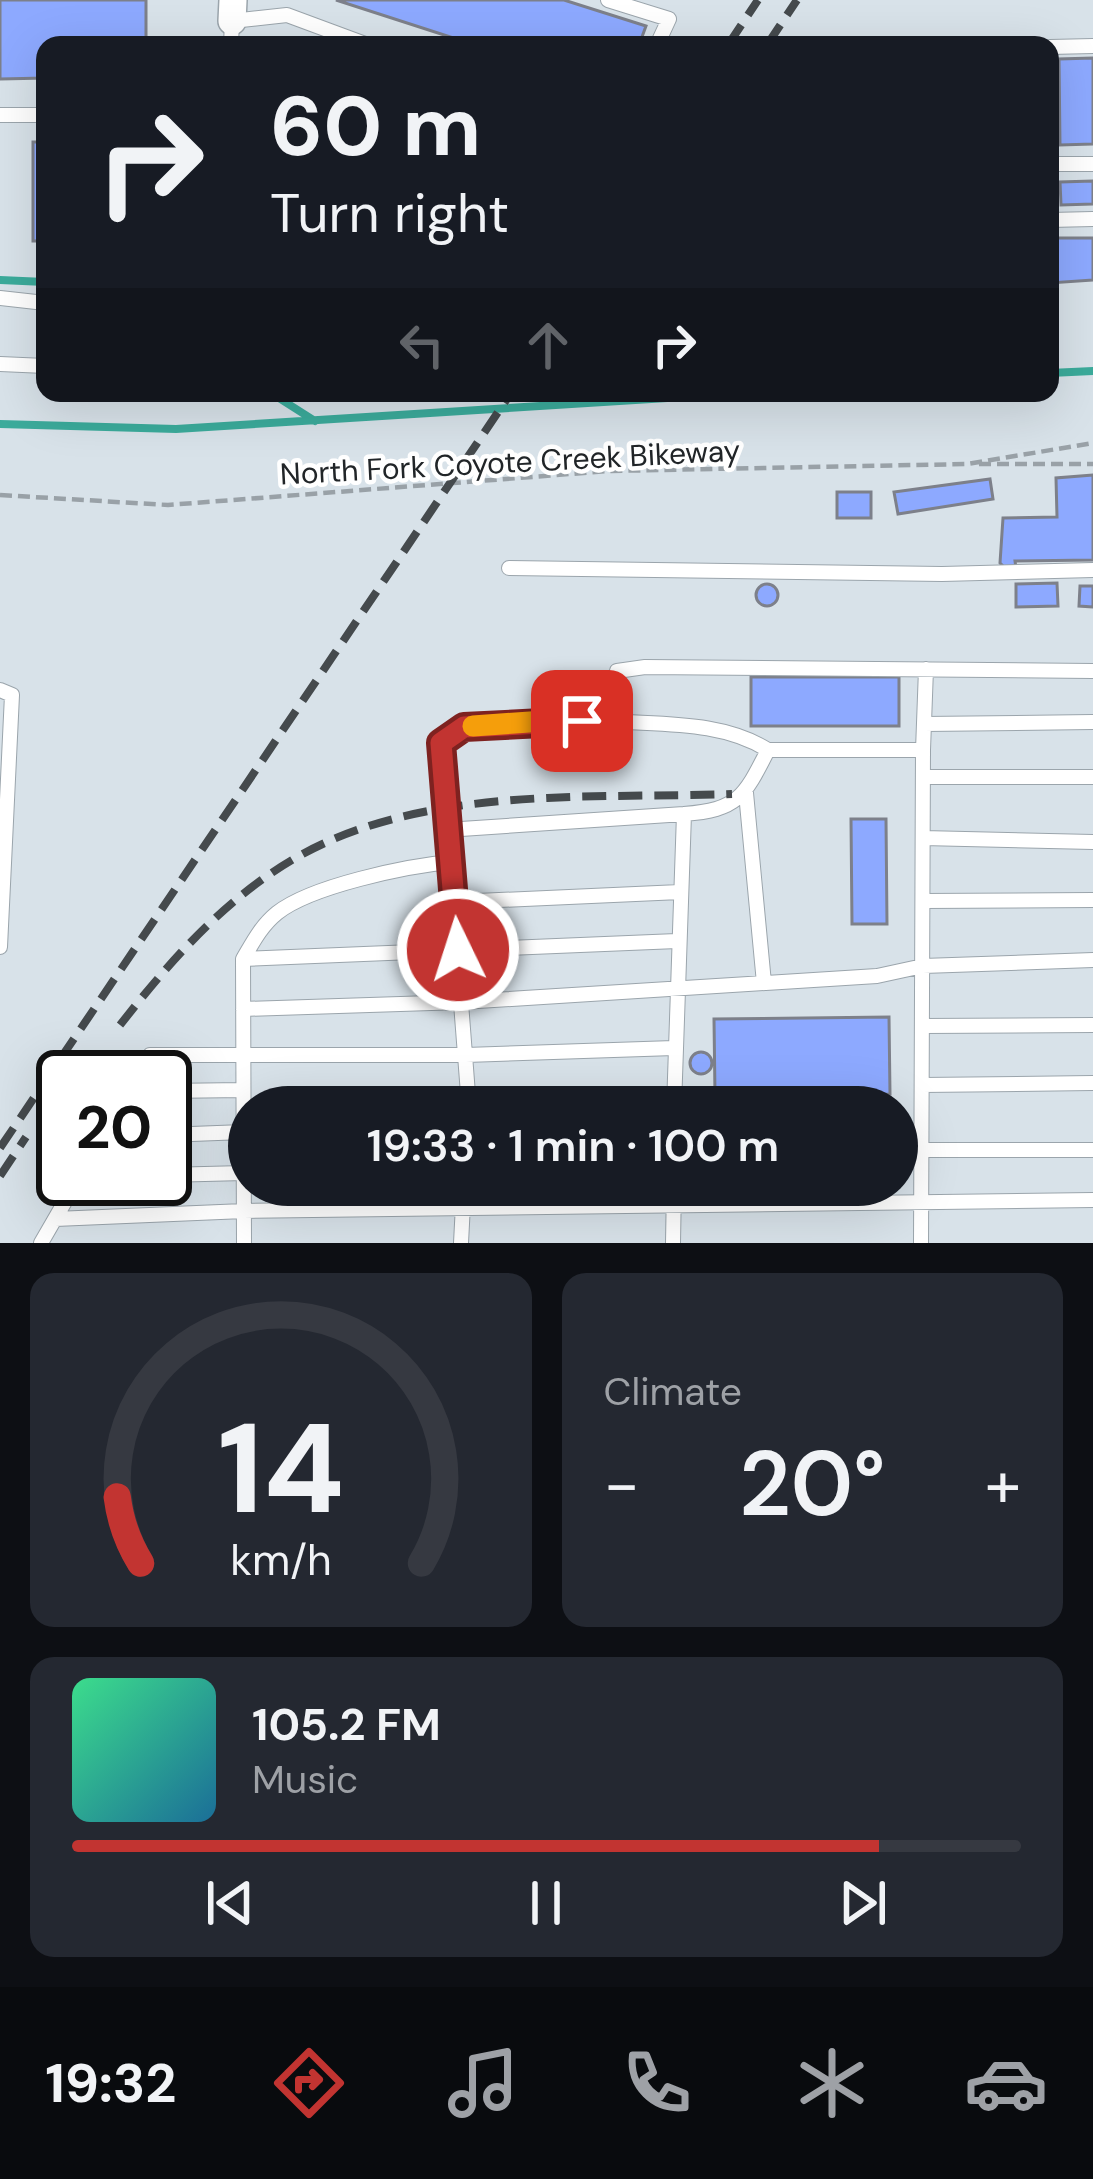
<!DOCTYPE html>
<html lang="en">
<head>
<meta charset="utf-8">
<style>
  :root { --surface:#171b24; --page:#242831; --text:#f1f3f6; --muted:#9ea1a6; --line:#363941; --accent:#c23431 }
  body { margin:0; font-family:"DM Sans",sans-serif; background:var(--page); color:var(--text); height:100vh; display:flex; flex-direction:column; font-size:45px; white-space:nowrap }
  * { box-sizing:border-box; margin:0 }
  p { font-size:39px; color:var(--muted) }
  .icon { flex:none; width:66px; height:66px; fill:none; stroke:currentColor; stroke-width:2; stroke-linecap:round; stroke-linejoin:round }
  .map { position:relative; height:1243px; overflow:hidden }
  .sheet { display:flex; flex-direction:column; gap:30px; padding:30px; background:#0d0f14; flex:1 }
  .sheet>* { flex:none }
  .guide { position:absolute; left:36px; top:36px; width:1023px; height:366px; border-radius:24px; box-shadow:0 12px 48px #0002; background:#171b24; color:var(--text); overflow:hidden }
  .speed { position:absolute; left:36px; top:1050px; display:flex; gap:24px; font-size:60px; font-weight:700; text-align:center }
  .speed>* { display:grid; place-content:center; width:156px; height:156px; border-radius:50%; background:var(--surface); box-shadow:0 12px 48px #0002; line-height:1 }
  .speed .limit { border:6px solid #111; border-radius:18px; background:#fff; color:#111 }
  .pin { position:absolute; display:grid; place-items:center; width:102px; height:102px; color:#fff; margin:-51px; border-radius:24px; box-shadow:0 6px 18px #0006 }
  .me { position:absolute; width:132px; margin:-66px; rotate:356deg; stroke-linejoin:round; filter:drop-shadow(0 0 9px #0008) }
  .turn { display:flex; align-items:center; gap:42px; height:252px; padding:0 36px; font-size:54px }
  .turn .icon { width:156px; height:156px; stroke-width:2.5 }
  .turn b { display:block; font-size:84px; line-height:102px }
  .lanes { display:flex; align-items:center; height:114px; padding:0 36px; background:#0003; justify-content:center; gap:60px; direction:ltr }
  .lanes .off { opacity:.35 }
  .big { font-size:90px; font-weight:600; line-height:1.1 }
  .sheet .widget { flex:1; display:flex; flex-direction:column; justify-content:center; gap:18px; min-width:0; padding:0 42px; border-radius:24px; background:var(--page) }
  .sheet .dial { align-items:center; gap:0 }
  .dial svg { height:312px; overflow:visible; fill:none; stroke:var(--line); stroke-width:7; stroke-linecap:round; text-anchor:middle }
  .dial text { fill:var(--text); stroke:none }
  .song { display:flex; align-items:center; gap:36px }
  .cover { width:144px; height:144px; border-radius:18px; background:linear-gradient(135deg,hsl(150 70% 55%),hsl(200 70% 35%)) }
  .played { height:12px; border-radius:6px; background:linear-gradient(90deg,var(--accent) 85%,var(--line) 85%) }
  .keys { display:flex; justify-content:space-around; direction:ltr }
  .heat { display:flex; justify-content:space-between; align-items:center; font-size:66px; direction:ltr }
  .sheet .tiles { flex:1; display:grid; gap:30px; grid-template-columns:1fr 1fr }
  .widget:last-child { grid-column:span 2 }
  .trip { position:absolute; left:228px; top:1086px; width:690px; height:120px; border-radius:60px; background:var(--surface); box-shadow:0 12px 48px #0002; font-weight:600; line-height:120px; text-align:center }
  .tab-bar { display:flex; height:192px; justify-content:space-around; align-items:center; background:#090b0e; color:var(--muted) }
  .tab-bar .icon { width:84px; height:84px }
  .tab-bar .on { color:var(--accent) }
  .tab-bar b { font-size:54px; color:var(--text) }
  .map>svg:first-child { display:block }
</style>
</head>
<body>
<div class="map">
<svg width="1093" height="1243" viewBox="0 0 1093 1243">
  <rect width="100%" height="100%" fill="#d8e2e9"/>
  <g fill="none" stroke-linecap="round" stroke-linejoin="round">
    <path stroke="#3bab9b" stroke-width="8" d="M0,280L45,282
      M1050,373L1093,371
      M271,393L315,421
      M0,424L176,429L747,393"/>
  </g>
  <path fill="#8da9ff" stroke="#7d808a" stroke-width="3" d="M0,0H146V45H45V78L0,79Z
    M336,0H564L646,26L639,45H475Z
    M1093,58V144L1060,145L1059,59Z
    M33,142H45V241H33Z
    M1093,181V204L1061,205L1060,182Z
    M1050,238H1093V280L1050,283Z
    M1093,475V560L1015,561L1016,568H1005L1000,563L1003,518L1057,517L1056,478Z
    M990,479L993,499L898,514L894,492Z
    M837,492H871V518H837Z
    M1057,583L1058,606L1016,607V584Z
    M756 595a11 11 0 1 1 22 0a11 11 0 1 1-22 0Z
    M1080,586H1093V607L1079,606Z
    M751,677H899V726H751Z
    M851,819H886L887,924H852Z
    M889,1017L890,1094L715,1095L714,1019Z
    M690 1063a11 11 0 1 1 22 0a11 11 0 1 1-22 0Z"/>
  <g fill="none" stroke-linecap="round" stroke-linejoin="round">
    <defs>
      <path id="service" d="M608,0L669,19L657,45
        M231,45L232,21L287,15L368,45
        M1050,47L1093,46
        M0,115H45
        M1050,164H1093
        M1050,220L1093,219
        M0,298L45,303
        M0,364L45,366
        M509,568L942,574L1093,570
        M0,690L12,695L0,947
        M610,721C663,725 722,721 768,750
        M924,724L1093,722
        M923,777H1093
        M746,793L764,983
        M446,830L684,814
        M923,838L1093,842
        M923,901L1093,900
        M455,902L680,892
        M243,959C253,942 261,926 277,913C311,886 407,866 450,862
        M243,1009L462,1002L877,976L923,966L1093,960
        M923,1026L1093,1025
        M137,1077L150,1055H466L674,1048
        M922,1085L1093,1083
        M165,1091L243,1090
        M315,1107L674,1099
        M469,1107L441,743L464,727L610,721L617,671L645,667L1093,671
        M674,1107L684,814C738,810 744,797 768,750H923L926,669
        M165,1135L244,1132
        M897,1138L922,1150H1093
        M165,1175L244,1173
        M55,1219L244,1211L1093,1200
        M41,1243L78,1179
        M244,1243L243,959L677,941
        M461,1243L464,1185
        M673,1243L674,1185
        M921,1243L923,750"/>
      <path id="minor" d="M232,21L233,0"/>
    </defs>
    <use href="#service" stroke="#9ba5ac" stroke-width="16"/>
    <use href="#minor" stroke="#9ba5ac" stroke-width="30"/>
    <path stroke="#99a1a7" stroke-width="4.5" stroke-dasharray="12 6" stroke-linecap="butt" d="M979,464H1093
      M0,495L168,505L609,471L967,464L1093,443"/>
    <use href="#service" stroke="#fff" stroke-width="14"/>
    <use href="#minor" stroke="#fff" stroke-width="27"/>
    <path stroke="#454a4d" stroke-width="8" stroke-dasharray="24 12" stroke-linecap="butt" d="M728,45L758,0
      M767,45L797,0
      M120,1025C171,960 226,897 299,856C426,785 592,799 732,794
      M0,1148L511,393
      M0,1176L26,1137"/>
  </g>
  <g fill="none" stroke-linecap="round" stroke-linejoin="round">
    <defs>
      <path id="route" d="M458,950L441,743L464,727L582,721"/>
    </defs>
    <use href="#route" stroke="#7e2220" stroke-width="30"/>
    <use href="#route" stroke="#c23431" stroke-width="21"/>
    <path stroke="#f59e0b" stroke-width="21" d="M473,726L544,721"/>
  </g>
  <g text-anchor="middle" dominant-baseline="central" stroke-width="9" stroke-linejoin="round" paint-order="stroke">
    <g font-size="30" fill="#212528" stroke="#fff">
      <text transform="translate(510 462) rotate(-3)">North Fork Coyote Creek Bikeway</text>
    </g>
  </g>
</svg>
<div class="speed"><div class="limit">20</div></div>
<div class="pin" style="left:582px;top:721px;background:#d93025"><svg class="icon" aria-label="arrive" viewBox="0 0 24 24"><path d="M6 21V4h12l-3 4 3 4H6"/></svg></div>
<svg class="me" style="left:458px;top:950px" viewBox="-20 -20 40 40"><circle r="17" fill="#c23431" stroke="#fff" stroke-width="3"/><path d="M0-11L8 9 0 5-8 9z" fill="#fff"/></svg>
<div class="trip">19:33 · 1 min · 100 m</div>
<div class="guide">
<div class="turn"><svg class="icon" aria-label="right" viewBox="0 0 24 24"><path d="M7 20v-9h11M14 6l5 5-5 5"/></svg><div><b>60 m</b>Turn right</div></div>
<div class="lanes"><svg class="icon off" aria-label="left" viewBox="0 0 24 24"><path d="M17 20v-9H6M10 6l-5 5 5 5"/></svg><svg class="icon off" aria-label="ahead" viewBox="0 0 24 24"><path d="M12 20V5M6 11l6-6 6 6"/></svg><svg class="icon" aria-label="right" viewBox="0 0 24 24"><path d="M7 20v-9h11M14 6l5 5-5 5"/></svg></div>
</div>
</div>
<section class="sheet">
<div class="tiles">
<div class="widget dial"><svg viewBox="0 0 100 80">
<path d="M14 69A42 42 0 1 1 86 69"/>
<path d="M14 69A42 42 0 0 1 8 52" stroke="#c23431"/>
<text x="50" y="56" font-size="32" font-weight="700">14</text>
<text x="50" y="72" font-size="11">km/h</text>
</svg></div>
<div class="widget"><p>Climate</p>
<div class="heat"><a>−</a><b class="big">20°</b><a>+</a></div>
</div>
<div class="widget">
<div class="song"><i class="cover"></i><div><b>105.2 FM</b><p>Music</p></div></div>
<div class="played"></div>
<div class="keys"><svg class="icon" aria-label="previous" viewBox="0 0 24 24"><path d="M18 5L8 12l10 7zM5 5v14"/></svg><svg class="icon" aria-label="pause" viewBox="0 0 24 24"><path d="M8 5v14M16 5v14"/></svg><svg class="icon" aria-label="next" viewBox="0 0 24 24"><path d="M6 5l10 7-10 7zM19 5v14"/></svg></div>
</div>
</div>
</section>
<nav class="tab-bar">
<b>19:32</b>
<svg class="icon on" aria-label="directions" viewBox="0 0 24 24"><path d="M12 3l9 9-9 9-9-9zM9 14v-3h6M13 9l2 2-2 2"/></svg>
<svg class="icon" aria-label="music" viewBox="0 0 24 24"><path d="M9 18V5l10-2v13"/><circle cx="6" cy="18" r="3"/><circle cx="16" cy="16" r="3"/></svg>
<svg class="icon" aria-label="phone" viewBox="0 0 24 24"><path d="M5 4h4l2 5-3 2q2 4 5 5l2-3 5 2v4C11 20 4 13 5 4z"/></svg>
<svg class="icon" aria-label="climate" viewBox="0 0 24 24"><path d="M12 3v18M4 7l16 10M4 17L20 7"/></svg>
<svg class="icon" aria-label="car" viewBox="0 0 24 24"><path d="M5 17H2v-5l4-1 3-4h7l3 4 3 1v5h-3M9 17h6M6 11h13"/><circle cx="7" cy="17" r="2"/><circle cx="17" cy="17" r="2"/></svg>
</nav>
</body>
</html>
